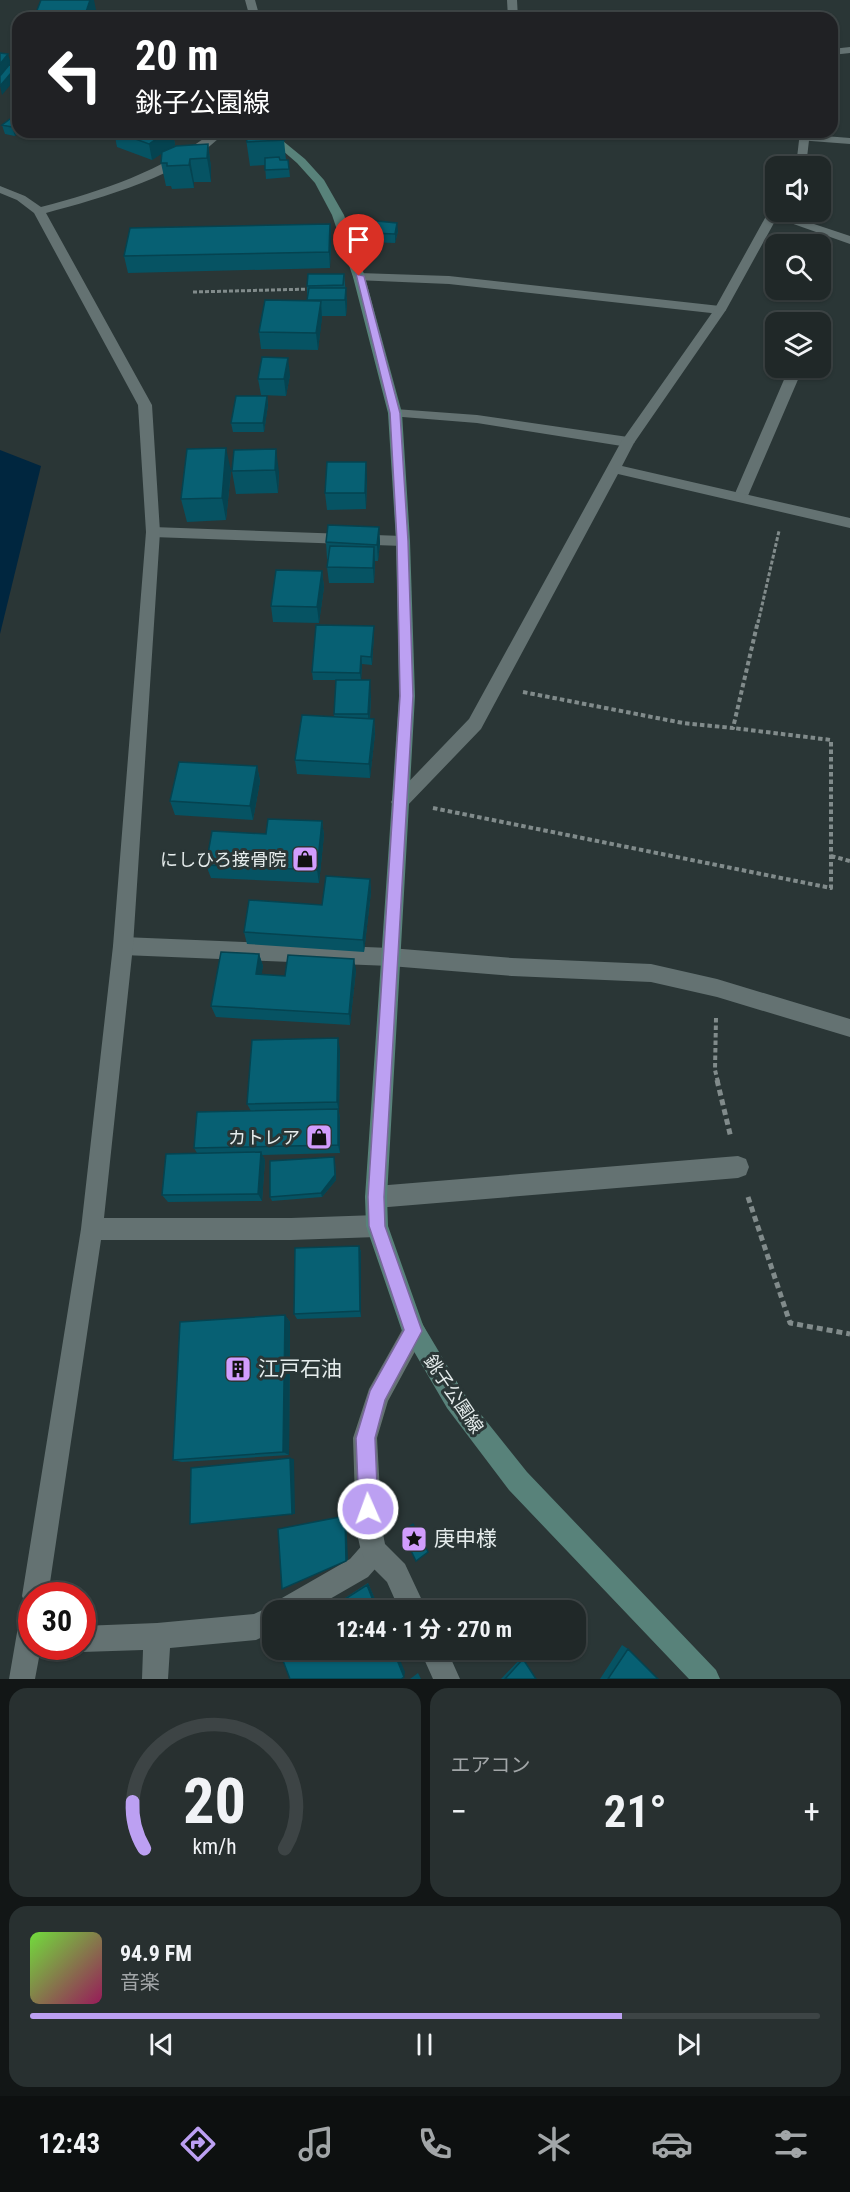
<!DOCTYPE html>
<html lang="ja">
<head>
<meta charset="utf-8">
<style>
  :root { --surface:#202828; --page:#283030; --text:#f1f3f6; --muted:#a2a6a8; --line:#3d4445; --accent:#bca0f2 }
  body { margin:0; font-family:"Roboto Condensed","Noto Sans JP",sans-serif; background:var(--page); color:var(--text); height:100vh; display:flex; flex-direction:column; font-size:22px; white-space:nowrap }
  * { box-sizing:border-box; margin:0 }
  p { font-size:20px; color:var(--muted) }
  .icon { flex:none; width:33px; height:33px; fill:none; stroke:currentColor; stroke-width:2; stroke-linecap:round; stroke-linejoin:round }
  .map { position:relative; height:1679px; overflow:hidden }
  .sheet { display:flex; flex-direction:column; gap:9px; padding:9px; background:#121616; flex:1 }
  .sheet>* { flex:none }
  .banner { position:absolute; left:12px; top:12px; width:826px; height:126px; border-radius:18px; box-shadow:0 2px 4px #0004,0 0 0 2px var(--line); background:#202124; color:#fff; overflow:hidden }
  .buttons { position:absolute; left:765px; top:156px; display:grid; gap:12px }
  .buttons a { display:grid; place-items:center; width:66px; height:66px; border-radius:12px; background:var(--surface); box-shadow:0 2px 4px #0004,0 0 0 2px var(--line); font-size:30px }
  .speed { position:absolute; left:18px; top:1582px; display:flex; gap:12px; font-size:30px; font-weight:700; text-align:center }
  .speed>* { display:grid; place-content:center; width:78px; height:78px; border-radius:50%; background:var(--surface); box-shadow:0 2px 4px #0004,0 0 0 2px var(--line); line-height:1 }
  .speed .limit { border:9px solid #d22; background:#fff; color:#111 }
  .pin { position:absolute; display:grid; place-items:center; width:51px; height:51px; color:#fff; margin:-62px -26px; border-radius:50% 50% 50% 0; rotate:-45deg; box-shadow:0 0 6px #0007 }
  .pin .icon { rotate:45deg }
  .me { position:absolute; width:66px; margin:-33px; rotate:358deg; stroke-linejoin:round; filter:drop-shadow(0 0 4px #0008) }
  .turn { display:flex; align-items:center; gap:21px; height:126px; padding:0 24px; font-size:27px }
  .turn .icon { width:78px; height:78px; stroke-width:2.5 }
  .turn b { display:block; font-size:42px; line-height:51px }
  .big { font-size:45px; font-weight:700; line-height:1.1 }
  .sheet .card { flex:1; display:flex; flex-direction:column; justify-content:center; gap:9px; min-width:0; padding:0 21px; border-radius:18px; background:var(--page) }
  .sheet .dial { align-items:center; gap:0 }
  .dial svg { height:156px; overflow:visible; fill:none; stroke:var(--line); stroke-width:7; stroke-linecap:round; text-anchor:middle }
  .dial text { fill:var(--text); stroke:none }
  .song { display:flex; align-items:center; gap:18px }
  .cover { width:72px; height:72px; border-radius:9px; background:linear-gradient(135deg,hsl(100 70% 55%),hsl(330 70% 35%)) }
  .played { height:6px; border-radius:3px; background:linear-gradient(90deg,var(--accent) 75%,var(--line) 75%) }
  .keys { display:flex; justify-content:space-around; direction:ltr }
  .heat { display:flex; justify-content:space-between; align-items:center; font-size:33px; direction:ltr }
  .sheet .tiles { flex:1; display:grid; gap:9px; grid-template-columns:1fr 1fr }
  .card:last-child { grid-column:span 2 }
  .trip { position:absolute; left:262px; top:1600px; width:324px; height:60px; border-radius:18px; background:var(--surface); box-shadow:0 2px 4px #0004,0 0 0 2px var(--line); font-weight:700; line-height:60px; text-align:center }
  .menu { display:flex; height:96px; justify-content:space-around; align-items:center; background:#0d1010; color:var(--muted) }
  .menu .icon { width:42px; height:42px }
  .menu .on { color:var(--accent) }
  .menu b { font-size:27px; color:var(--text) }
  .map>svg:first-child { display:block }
</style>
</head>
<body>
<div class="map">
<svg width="850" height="1679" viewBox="0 0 850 1679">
  <rect width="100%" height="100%" fill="#2a3636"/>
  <path fill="#00263f" d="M0,450L41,466L0,634Z"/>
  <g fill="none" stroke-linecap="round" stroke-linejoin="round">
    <path stroke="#818b8b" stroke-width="3" stroke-dasharray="4 2" stroke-linecap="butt" d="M193,292L311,289
      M758,623L779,531"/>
    <path stroke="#818b8b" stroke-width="4" stroke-dasharray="4.5 3" stroke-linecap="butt" d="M523,692L683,723L733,728L758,621
      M433,808L831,888V740L733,728
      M831,856L850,861
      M716,1018L715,1070L718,1082"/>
    <path stroke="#818b8b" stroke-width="5" stroke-dasharray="6 4" stroke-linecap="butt" d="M717,1080L731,1138
      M748,1197L790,1323L850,1334"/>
    <path fill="#647272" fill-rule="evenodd" d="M507,0H517L518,18H508Z
      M772,210L850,236V244L768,215L766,213Z
      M359,273L449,276L720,306L726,310L720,314L449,284L355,280L353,277Z
      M789,368H803L747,498L745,501H735L733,498Z
      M395,409L477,415L628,437L635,442L628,447L477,423L390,416L388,413L390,410Z
      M153,527L403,536L410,541L403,546L153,537L146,532Z
      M123,937L390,948L512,958L651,964L717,979L850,1019V1037L717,997L651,982L512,976L390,966L123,955L116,952L113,946L116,940Z
      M738,1156L746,1159L749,1167L746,1175L738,1178L376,1208L368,1205L365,1197L368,1189L376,1186Z
      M374,1538L383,1542L387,1551L383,1560L368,1577L309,1611H273V1632L256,1640L170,1648L168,1679H142L143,1650L82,1652L72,1647H82V1626L157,1623L254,1614L273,1605L275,1602L350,1559L365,1542Z"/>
    <path fill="#647272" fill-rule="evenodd" d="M245,0H255L260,18H250Z
      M850,47V53L832,55V49Z
      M800,132H810L806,166H796Z
      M776,206V212H780L726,310L634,443L622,466L850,518V528L618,474L481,729L406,807L400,809L394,807L391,802L394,797L469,719L621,442L714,310L770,209Z
      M414,1319L422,1323L426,1331L388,1401L377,1438L382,1529L385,1544L405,1564L427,1611H400L387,1582L365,1560L361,1551L356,1529L353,1438L369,1389L406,1323Z
      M420,1650H447L460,1679H433Z"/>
    <path fill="#647272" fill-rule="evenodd" d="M213,132H225C186,175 101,198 46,213L152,405L160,532L133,946L104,1218H291L377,1215L385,1218L388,1226L385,1234L377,1237L291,1240H101L48,1596H32V1607L26,1605L22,1596L81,1229L113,946L146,532L138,405L34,213L17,200L0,193V186L25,196L41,207C103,191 161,171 213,132Z
      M726,132H773L850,138V144L731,135Z
      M32,1608V1647H41L35,1679H9L19,1621L23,1612Z"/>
    <path fill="#58827a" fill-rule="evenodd" d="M0,60L18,62V68L0,66Z
      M261,132H272L305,159L324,180L344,215L365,277L402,413L410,541L415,696L387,1197L388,1226L423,1325L463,1392L527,1472L716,1670L720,1679H689L509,1490L447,1408L402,1331L366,1226L365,1197L399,696L396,541L388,413L353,277L332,215L315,183L297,163Z"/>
  </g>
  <path fill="#065363" d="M18,86V110H16L11,93Z
    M18,113L15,136L5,134L2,125Z
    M114,132H191L185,136L173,133L175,145L168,149L208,144L211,168V182H194V188L172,189L171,186H166L161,163L162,153L152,160L117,147Z
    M245,132L284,140L286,160H288L290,177L266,179L265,165L250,166Z
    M366,220L398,231L395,243L369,242Z
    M330,224L331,241L330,268L128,273L124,256Z
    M344,274L347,304L346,316H322L318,350L261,349L259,332L307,301V286Z
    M290,375L286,396L261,395L258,379Z
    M267,396L268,405L264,432H233L231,423Z
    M234,450L279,472L278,493L236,494L232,471Z
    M231,471L226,520L187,522L181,499Z
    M367,478L366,509L327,510L325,493Z
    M379,527L380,543L378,561H375L374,583H329L327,567L328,559H327L326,542Z
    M322,571L324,587L319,623L273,622L271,606Z
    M374,626V634L372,665L362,664L361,680L371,696L370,719H374L375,734L370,778L297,774L295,760L334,717L336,680H313L312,672Z
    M257,766L260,781L253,820L175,815L170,801Z
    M322,821L324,835L319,883L211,878L206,865L266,834Z
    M370,879L371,892L364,952L247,944L244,932L322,905Z
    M259,954L263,966L261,974L285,976L356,970L350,1025L216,1017L211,1006Z
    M340,1049L339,1112L340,1118V1153L262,1155L265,1160L262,1201L168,1202L162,1195L197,1153L194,1148L251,1111L247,1104Z
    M335,1161L336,1180L322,1197L272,1201L270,1197Z
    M359,1246L361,1252V1317L297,1319L294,1314Z
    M285,1315L290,1322L289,1455L182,1462L173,1460Z
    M368,1583L380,1611H325Z
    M622,1645L628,1649L658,1679H600Z
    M522,1657L536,1679H501Z
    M418,1673L421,1679H410Z"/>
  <path fill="#054350" d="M90,0H94L97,15L96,18H84Z
    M8,54L13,70L0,85V64Z
    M17,66L18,76L2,95L0,86Z
    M18,123V132H20L15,136L12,127Z
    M166,132H173L175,145L152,160L149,144Z
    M184,132H191L185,136Z
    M208,144L211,168V182L207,158Z
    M190,159L194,182V188L189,165Z
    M397,223L398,231L395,243V234Z
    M330,224L331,241L330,268L329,252Z
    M346,288L347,304L346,316L345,300Z
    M321,301L322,318L318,350L316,333Z
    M288,358L290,375L286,396L284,379Z
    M267,396L268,405L264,432L263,423Z
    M226,448L231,471L226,520L222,498Z
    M276,449L279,472L278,493L275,470Z
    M366,462L367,478L366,509L365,493Z
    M379,527L380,543L378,561L377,545Z
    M374,547L375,563L374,583L373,568Z
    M322,571L324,587L319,623L317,607Z
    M374,626V634L372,665L371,657Z
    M361,656L362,664L361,681L360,673Z
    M370,680L371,696L369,729L368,714Z
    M374,719L375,734L370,778L369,764Z
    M257,766L260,781L253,820L250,806Z
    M322,821L324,835L319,883L317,870Z
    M370,879L371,892L364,952L363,940Z
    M259,954L263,966L260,986L256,974Z
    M354,959L356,970L350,1025L349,1014Z
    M338,1038L340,1049L339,1112L337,1102Z
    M338,1109L340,1118V1153L338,1145Z
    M261,1152L265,1160L262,1201L258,1194Z
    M334,1157L336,1180L322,1197L321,1193Z
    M359,1246L361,1252V1317L360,1311Z
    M285,1315L290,1322L289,1455L283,1452Z
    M290,1458L294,1459L295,1514H292Z
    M345,1516H346L348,1560L346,1561Z
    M368,1583L380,1611H377L367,1585Z
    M393,1650H396L405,1672L404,1677Z"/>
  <path fill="#076073" stroke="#054350" stroke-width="1.5" d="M41,0H90L84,18H34Z
    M0,53L8,54L0,64Z
    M9,65L17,66L0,86V76Z
    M18,86V94L11,93Z
    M18,113V123L12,127L2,125Z
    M116,132H166L149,144Z
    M245,132H276L284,140L247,142Z
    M208,144L207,158L190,159L189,165L167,166V163H161L162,152L176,146Z
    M279,157L280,160H288L289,169L265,170V158Z
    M366,220L397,223L395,234L369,233Z
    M330,224L329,252L124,256L130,228Z
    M308,274H344L343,285L307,286Z
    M309,288H346L345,300H307Z
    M265,300L321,301L316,333L259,332Z
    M262,357L288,358L284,379H258Z
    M236,396H267L263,423H231Z
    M226,448L222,498L181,499L187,449Z
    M276,449L275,470L232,471L234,450Z
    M327,462H366L365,493H325Z
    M328,525L379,527L377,545L326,542Z
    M330,546L374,547L373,568L327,567Z
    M276,570L322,571L317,607L271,606Z
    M316,625L374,626L371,657L361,656L360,673L312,672Z
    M336,680H370L368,714H334Z
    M302,715L374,719L369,764L295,760Z
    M179,762L257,766L250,806L170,801Z
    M268,819L322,821L317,870L206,865L212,831L266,834Z
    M326,876L370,879L363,940L244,932L249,900L322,905Z
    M221,952L259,954L256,974L285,976L288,955L354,959L349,1014L211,1006Z
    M338,1038L337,1102L247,1104L252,1040Z
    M338,1109V1145L194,1148L197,1112Z
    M261,1152L258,1194L162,1195L166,1154Z
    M334,1157L335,1175L321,1193L270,1197V1161Z
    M359,1246L360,1311L294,1314L295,1248Z
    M285,1315L283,1452L173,1460L180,1322Z
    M290,1458L292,1514L190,1524L191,1468Z
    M345,1516L346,1561L282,1589L278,1529Z
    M413,1524L428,1552L416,1561L402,1532Z
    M367,1585L377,1611H326Z
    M628,1649L658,1679H608Z
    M279,1650H393L404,1677L401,1679H290Z
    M523,1659L536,1679H505Z"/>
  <path fill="#bca0f2" stroke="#7a689d" stroke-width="1.5" d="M356,274L364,276L400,413L408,541L413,696L384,1197L385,1226L422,1331L385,1400L375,1438L378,1509L375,1516L368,1518L362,1516L359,1509L356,1438L370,1391L404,1330L369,1226L368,1197L400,696L397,541L390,413Z"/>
  <defs>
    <symbol id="shop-square" viewBox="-11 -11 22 22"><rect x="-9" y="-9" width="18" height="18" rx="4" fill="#d29dfd" stroke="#2a3636"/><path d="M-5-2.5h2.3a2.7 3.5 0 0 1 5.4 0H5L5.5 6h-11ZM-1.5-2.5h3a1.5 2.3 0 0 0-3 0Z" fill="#111"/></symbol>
    <symbol id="building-square" viewBox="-11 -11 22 22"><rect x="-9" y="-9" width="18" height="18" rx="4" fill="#d29dfd" stroke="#2a3636"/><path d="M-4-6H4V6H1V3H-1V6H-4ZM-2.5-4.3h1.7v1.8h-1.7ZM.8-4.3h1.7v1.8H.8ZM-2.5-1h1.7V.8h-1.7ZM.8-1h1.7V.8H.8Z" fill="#111"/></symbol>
    <symbol id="sight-square" viewBox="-11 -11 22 22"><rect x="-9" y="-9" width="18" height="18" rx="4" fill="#d29dfd" stroke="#2a3636"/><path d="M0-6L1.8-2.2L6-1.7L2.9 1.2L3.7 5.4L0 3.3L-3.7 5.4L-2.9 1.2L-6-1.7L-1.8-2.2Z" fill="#111"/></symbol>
  </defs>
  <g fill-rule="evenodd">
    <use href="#shop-square" x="290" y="844" width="30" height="30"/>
    <use href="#shop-square" x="304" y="1122" width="30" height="30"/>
    <use href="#building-square" x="223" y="1354" width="30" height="30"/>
    <use href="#sight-square" x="399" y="1524" width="30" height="30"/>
  </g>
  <g text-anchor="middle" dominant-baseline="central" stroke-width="6" stroke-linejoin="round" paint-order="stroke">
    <g font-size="18" fill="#e5ecec" stroke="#2a3636" text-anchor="end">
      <text x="286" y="859">にしひろ接骨院</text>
      <text x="300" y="1137">カトレア</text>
    </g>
    <g font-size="18" fill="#e5ecec" stroke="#2a3636">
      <text transform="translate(454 1394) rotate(56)">銚子公園線</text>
    </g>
    <g font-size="21" fill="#e5ecec" stroke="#2a3636" text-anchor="start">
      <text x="258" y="1369">江戸石油</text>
      <text x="434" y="1539">庚申様</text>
    </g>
  </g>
</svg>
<div class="buttons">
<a><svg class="icon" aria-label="sound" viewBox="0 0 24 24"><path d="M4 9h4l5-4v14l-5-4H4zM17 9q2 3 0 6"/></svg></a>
<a><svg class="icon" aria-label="search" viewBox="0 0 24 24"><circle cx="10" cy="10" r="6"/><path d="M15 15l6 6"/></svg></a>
<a><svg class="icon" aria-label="layers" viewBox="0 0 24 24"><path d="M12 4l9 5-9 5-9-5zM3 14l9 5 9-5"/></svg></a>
</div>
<div class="speed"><div class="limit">30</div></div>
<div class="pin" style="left:359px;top:276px;background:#d93025"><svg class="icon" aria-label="arrive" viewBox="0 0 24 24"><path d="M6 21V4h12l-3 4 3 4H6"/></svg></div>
<svg class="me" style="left:368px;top:1509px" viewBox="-20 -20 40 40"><circle r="17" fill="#bca0f2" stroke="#fff" stroke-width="3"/><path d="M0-11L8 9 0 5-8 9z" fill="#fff"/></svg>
<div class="trip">12:44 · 1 分 · 270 m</div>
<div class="banner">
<div class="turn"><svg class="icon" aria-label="left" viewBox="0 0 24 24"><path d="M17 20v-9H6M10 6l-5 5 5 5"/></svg><div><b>20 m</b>銚子公園線</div></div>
</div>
</div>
<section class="sheet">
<div class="tiles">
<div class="card dial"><svg viewBox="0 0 100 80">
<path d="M14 69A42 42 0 1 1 86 69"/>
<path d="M14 69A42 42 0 0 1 8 45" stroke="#bca0f2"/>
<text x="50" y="56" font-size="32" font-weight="700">20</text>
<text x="50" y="72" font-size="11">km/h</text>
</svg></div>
<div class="card"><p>エアコン</p>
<div class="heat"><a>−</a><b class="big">21°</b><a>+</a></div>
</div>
<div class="card">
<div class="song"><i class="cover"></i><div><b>94.9 FM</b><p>音楽</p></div></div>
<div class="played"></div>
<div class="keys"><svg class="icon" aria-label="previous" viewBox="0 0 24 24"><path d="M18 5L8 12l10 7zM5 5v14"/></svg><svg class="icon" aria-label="pause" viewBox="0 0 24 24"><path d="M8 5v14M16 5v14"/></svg><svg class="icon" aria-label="next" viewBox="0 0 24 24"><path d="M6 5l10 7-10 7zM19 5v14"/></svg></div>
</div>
</div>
</section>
<nav class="menu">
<b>12:43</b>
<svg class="icon on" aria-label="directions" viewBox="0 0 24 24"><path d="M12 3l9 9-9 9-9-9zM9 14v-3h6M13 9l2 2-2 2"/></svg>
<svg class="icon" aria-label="music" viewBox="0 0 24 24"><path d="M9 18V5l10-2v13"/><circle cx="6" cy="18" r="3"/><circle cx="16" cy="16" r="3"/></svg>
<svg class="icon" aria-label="phone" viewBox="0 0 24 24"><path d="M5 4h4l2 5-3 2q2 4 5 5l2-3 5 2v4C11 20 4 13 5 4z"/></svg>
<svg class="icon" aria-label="climate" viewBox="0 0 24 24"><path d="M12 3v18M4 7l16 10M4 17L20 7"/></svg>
<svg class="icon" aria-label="car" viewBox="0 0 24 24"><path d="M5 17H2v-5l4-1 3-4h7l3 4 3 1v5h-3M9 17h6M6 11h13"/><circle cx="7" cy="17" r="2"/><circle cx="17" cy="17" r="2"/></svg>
<svg class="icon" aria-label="filters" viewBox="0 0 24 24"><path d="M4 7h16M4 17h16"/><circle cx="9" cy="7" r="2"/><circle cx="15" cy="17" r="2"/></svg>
</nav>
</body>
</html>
